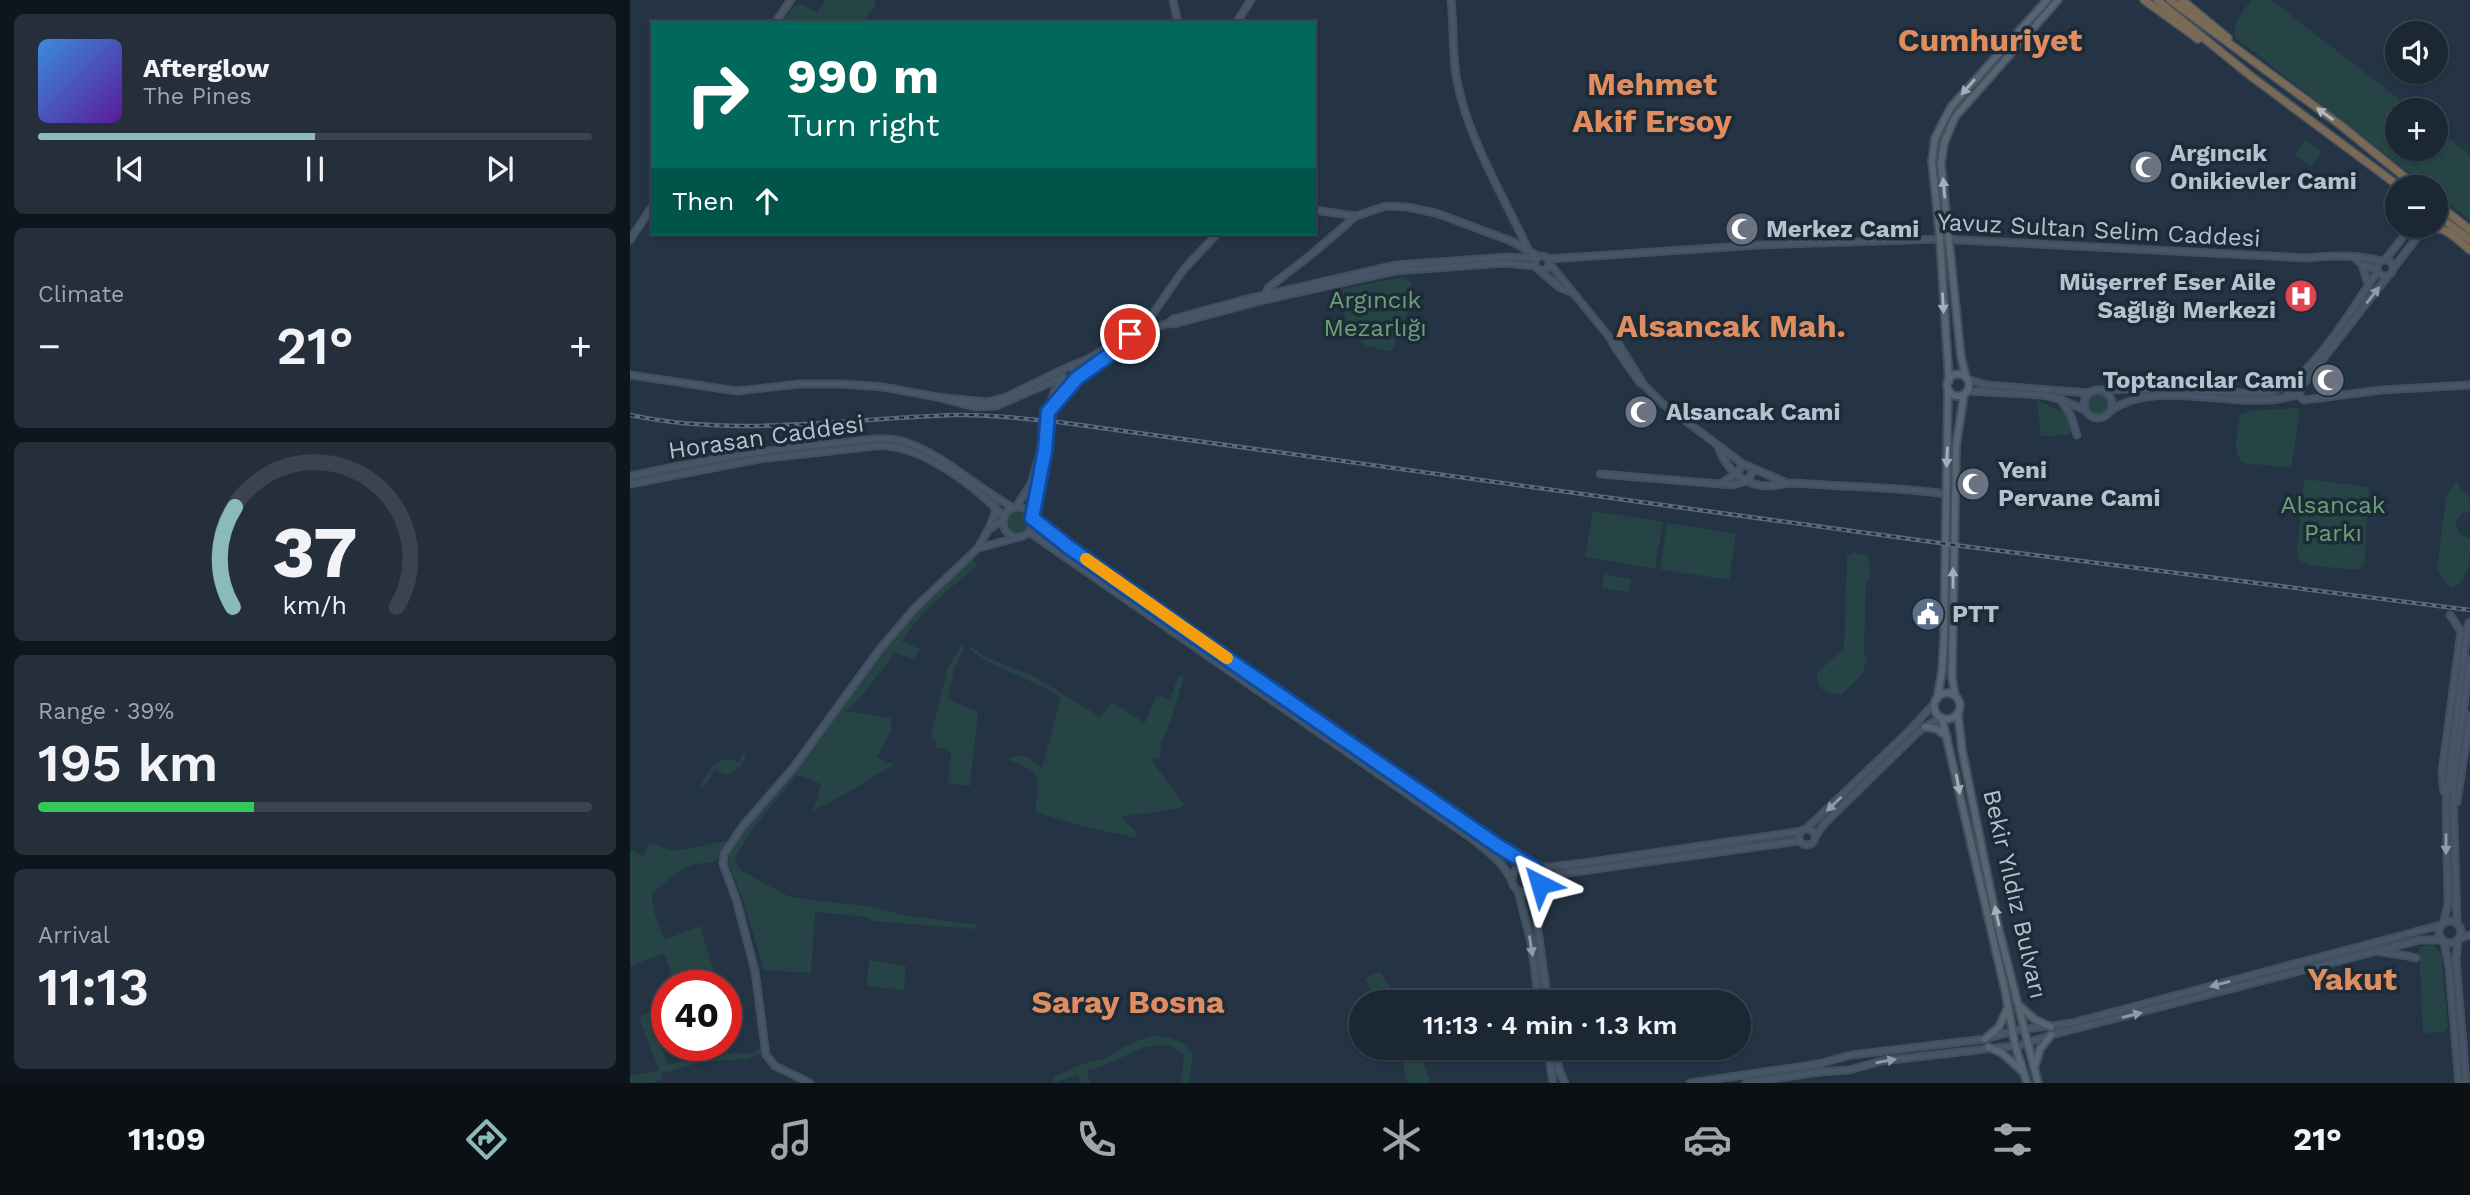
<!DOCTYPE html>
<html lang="en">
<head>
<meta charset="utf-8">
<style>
  :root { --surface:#1b2733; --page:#242f3b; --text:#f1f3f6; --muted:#a0a5ac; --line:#39444e; --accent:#8bbbb9 }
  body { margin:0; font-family:"Work Sans",sans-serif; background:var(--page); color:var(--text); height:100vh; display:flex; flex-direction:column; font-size:26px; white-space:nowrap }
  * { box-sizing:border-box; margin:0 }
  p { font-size:23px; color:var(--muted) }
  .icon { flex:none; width:38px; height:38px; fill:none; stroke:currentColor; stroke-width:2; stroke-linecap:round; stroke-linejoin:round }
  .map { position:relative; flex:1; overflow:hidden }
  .details { display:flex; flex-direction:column; gap:14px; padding:14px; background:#0f151c; width:630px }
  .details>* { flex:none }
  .hud { position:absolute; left:21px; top:21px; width:665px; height:214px; border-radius:0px; box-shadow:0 2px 5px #0004,0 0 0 2px var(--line); background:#00695c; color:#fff; overflow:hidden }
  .buttons { position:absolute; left:1755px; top:21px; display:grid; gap:14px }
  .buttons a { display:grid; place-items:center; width:63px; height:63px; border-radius:50%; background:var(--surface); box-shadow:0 2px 5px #0004,0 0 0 2px var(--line); font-size:35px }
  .speed { position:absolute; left:21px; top:970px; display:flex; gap:14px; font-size:35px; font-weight:700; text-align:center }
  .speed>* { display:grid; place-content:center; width:91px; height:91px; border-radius:50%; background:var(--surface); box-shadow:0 2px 5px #0004,0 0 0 2px var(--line); line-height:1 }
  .speed .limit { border:10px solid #d22; background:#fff; color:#111 }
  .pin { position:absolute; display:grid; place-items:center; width:60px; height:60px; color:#fff; margin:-30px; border:4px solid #fff; border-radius:50%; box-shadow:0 2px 7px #0007 }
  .me { position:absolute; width:77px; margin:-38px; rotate:320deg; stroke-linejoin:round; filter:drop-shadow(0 0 5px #0008) }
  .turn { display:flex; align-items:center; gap:24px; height:147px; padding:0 21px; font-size:32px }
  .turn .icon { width:91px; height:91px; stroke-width:2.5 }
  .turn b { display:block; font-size:49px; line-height:60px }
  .then { display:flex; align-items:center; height:66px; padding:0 21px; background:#0003; gap:14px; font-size:26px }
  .big { font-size:52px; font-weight:600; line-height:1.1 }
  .details .tile { flex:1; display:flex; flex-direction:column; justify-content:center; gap:10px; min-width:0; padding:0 24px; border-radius:10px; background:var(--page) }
  .details .dial { align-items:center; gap:0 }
  .dial svg { height:182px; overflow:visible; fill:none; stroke:var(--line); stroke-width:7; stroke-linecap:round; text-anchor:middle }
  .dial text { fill:var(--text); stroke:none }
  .song { display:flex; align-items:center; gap:21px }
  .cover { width:84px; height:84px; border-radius:10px; background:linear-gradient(135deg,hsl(210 70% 55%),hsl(270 70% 35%)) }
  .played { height:7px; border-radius:4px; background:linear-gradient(90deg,var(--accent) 50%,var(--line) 50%) }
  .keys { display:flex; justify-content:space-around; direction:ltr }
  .heat { display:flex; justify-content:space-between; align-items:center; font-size:38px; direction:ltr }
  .charge { height:10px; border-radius:5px; background:linear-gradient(90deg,#34c759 39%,var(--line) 0) }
  .trip { position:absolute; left:719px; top:990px; width:402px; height:70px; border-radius:35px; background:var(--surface); box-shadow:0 2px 5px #0004,0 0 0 2px var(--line); font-weight:600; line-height:70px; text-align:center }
  .menu { display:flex; height:112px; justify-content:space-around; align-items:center; background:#0b1014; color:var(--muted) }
  .menu .icon { width:49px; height:49px }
  .menu .selected { color:var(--accent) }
  .menu b { font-size:32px; color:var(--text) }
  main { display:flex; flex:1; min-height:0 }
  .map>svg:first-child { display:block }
</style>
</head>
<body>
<main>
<section class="details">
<div class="tile">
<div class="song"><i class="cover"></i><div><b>Afterglow</b><p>The Pines</p></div></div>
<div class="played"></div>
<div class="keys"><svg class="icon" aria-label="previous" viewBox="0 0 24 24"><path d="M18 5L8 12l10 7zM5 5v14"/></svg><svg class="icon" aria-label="pause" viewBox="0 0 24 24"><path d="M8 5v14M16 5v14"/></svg><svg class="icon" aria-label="next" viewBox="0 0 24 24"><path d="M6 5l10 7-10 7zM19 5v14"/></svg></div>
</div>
<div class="tile"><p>Climate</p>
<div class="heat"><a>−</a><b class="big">21°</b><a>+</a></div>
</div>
<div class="tile dial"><svg viewBox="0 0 100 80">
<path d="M14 69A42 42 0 1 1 86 69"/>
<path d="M14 69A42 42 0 0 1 15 25" stroke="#8bbbb9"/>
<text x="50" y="56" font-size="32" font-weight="700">37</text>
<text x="50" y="72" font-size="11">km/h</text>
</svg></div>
<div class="tile"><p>Range · 39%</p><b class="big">195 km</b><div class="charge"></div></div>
<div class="tile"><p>Arrival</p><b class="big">11:13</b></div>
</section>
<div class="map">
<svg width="1840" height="1083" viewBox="0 0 1840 1083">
  <rect width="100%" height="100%" fill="#243444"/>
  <path fill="#264445" d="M195,0H246L245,6L231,23H153L163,7L171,4L187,13Z
    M1621,0H1641L1783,110H1768V149H1806V128L1840,155V220L1806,194V187H1798L1606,38C1600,25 1614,11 1621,0Z
    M1676,140L1692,152L1681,167L1665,155Z
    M774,277L781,283V306L761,352L737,346L716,333L712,289Z
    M1458 404a10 10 0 1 1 20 0a10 10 0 1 1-20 0Z
    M1407,400L1445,418L1446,422L1438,435L1411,436Z
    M1667,408L1670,412L1661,468L1614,463C1600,455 1609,429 1610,415L1619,411Z
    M1674,479L1739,487L1734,565L1727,570C1715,568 1679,567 1671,561C1667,558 1667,555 1667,550Z
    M1827,480L1831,490L1839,496L1840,512L1831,514L1825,525L1830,534L1840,539C1840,557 1840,582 1821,587L1813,580L1807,569L1816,496Z
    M376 522a12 12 0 1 1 24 0a12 12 0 1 1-24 0Z
    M963,511L1033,522L1025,569L955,557Z
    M1037,523L1106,534L1099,580L1030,569Z
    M1223,552L1239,556L1240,580H1236L1234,655L1237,656L1233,673L1211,695C1194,690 1188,693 1187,673L1214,648L1217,556Z
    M343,559L348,565C320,589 290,610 272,642L290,649L284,659L265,653L230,698L216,711L262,718L261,730L247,757L263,765L215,794L183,811L191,784L167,775L121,831L105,858L107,866L112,871L160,897L242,907L272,915L347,925V929L243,921L239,917L185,912L181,973L134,970L114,903L98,862L100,849L275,624L292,605Z
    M974,574L1001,579L999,592L972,588Z
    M332,644L335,646L324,669L318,699L348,712L340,786L318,783L321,753L315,748H306L305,739L300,742L318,667Z
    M341,646L354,656L406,677L470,717L482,702L510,720L514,724L527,695L540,699L549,675L554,677L539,726L531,741L530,760L520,758L554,805L546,809L490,817L507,832L506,838L452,826L405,812C410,777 414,773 378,760C391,750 402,759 412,768L431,697C401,678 367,671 339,649Z
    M115,752C116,764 108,771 97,775L85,770L73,788L70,786C82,769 85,753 108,762Z
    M96,841C87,874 73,856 53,869C41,876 31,886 21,894L25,915L34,940L70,926L88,985H45L34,953L0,966V850L13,856L19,843L46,851Z
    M1803,945L1811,953L1818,1027L1814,1032L1793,1033L1789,947Z
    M239,960L276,966L274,990L237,986Z
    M750,972L771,1003H748L735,978Z
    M37,1007V1016L22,1021L38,1065L72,1055L123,1053L129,1049L133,1042L135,1052L116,1059L70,1062L31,1074L32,1080L21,1083H0V1076L29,1070L9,1017Z
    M532,1036L551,1042L563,1053L559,1083H551L554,1055C527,1027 488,1066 457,1070L460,1083H451L448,1075L423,1083L424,1077L452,1064L475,1059L497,1045L519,1037Z
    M770,1048H789L800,1083H777Z"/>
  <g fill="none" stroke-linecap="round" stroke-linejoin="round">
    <defs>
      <path id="secondary" d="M543,0L548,23
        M821,0C824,27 822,54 827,81C839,141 872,193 898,249
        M145,23L161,0
        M606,23L621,0
        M684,210L726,216
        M0,240L23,205
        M905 263a7 7 0 1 1 14 0a7 7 0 1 1-14 0Z
        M1724,258L1732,264L1747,270
        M918,259L1129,245L1310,239L1677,258C1703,255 1728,255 1752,261
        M1755,260L1781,227
        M1747 268a8 8 0 1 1 16 0a8 8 0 1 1-16 0Z
        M919,263L981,339L988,343L1014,385
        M1732,264L1738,284
        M1763,269L1791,232
        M909,270L929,287L941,292
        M636,294L638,288L682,254L726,216L756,206L777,207L806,213L881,241L906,255
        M539,323L544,324L634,300L765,271L875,263L905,266
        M510,332L554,269L588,233
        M981,339L984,346L1010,383L1014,385L1033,404L1113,464L1157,483
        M438,367L456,360L500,334L504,335L539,323L543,319L613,300L766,265L877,257L907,258
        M440,367L446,371L447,378
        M0,375L107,391L170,384H211L253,387L307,397L357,402L376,397L434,369
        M432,376L437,381H444L470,359L502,339L504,335
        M1337,379L1357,385L1459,393
        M1662,382C1695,356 1724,306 1748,271
        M1671,387L1758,276
        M1454 404a14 14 0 1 1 28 0a14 14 0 1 1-28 0Z
        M1471,390L1499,389L1622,393L1640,392L1658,385
        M1337,391L1413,395L1430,399L1455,410
        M1668,395L1671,390L1670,384L1665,382L1659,383L1657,388L1658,393L1663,396L1668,395L1674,400L1751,390L1840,385
        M310,398L345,407L366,406L433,377
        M1430,399L1441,416L1447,435
        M419,409L424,392L433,378
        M1480,411C1530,376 1604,412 1662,396
        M418,412L443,382
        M1088,446C1093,464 1109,481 1128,485C1140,488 1153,483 1166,483C1215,487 1266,487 1316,494
        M970,474L1103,485L1117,481L1124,470
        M0,476C70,461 140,448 211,443C231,441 255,435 275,442C315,455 346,488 384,508
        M1092,483L1107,473L1113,464
        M0,484L129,459L245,446C288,442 346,486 374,517
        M386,507L401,484L412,446
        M373 522a15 15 0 1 1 30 0a15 15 0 1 1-30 0Z
        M402,516L416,433
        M402,518L440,548L553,628L899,865
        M360,526L365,513L364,506
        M399,532L844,840C860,853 875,864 883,884
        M348,548L386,538
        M1814,792L1812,772L1831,631L1820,615
        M1827,802L1840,715
        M1169 837a8 8 0 1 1 16 0a8 8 0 1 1-16 0Z
        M1176,829L1276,734L1304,704
        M1185,837L1195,823L1287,733L1310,717
        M882 879a14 14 0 1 1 28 0a14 14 0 1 1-28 0Z
        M902,866L919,867L954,863L1172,831
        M910,884L929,874L1169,841
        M888,891L901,942L909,1003
        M905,891L906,916L918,1003
        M1809 932a11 11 0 1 1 22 0a11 11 0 1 1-22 0Z
        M1827,923L1823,789L1840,659
        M1813,924L1818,904L1816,803L1837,630
        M1830,938L1840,935
        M1828,941L1826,959L1836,1083
        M1814,942L1819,967L1829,1083
        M1751,952C1763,955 1774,954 1786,958
        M918,1048L923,1083
        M925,1048L929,1070L935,1083
        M180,1083L145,1066L136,1055L125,971L107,902L93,864L94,854L112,827L164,767L250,649L285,608L348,548L358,530L374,519
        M1060,1083L1188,1064L1221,1055L1355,1039L1388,1030L1442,1023L1811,925
        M1116,1083L1189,1072L1219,1070L1252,1061L1391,1045L1421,1035L1790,940H1812"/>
      <path id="primary" d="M1317 385a11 11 0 1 1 22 0a11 11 0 1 1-22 0Z
        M1336,377L1331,357L1311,164L1314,143L1325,117L1428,0
        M1319,381L1310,239L1302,161L1305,138L1321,107L1417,0
        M1304 706a13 13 0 1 1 26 0a13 13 0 1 1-26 0Z
        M1325,695L1322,677L1326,447L1334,394
        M1307,699L1312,671L1314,639L1318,389
        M1328,713L1332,750L1367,922L1408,1083
        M1312,718L1375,990L1385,1045L1397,1083
        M1295,727L1307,729L1317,737
        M1391,1007L1404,1019L1421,1027
        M1355,1039L1369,1027L1377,1009
        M1358,1047L1372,1053L1393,1072
        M1405,1066L1410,1049L1421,1035"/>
      <path id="highway" d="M1514,0L1568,39
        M1527,0L1622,77L1770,187
        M1540,0L1709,124L1787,187
        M1552,0L1598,38
        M1806,203L1840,230
        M1806,214L1840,240
        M1781,227L1782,226
        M1791,232C1811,220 1825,238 1840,250"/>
    </defs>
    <use href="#secondary" stroke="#424f5c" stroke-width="9"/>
    <use href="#primary" stroke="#424f5c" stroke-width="10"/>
    <use href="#highway" stroke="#43515e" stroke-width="10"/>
    <use href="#secondary" stroke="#465567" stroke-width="5"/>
    <use href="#primary" stroke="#576573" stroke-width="6"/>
    <use href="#highway" stroke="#7a6955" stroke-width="7"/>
    <defs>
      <path id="rail" d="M0,415C108,438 218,418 326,415C360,414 394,419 428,422L1324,545L1840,610"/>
    </defs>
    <use href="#rail" stroke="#5a6a7a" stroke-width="4.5"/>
    <use href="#rail" stroke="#1d2b39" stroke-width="2" stroke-dasharray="5" stroke-linecap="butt"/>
    <defs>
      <path id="secondary-bridge" d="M416,433L418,412
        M1837,630L1840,620"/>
    </defs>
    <use href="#secondary-bridge" stroke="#424f5c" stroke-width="9" stroke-linecap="butt"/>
    <use href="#secondary-bridge" stroke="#465567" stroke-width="5"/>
  </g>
  <defs><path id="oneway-solid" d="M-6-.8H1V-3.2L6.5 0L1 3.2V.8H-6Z" transform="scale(1.75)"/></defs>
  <g fill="#a3afbb">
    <use href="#oneway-solid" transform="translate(1338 87) rotate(131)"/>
    <use href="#oneway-solid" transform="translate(1314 188) rotate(-95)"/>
    <use href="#oneway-solid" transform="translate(1313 303) rotate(87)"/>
    <use href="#oneway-solid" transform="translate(1317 457) rotate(93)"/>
    <use href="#oneway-solid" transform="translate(1323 578) rotate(-90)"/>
    <use href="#oneway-solid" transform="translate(1328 784) rotate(80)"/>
    <use href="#oneway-solid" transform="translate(1367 916) rotate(-102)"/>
  </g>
  <use fill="#b0b8c1" href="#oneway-solid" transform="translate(1695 114) rotate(-144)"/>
  <g fill="#8f9ba9">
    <use href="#oneway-solid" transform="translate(1743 295) rotate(-52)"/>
    <use href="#oneway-solid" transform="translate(1204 804) rotate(136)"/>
    <use href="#oneway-solid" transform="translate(1816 844) rotate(90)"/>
    <use href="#oneway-solid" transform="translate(901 946) rotate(81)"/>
    <use href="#oneway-solid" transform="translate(1590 984) rotate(165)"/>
    <use href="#oneway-solid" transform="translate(1502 1015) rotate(-14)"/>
    <use href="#oneway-solid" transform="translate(1256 1061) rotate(-10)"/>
  </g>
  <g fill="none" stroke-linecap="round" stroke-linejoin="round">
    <defs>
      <path id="route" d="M500,334L504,335L502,339L447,378L418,412L415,450L402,518L440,548L553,628L868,846L905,868L910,875V884"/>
    </defs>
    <use href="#route" stroke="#114b97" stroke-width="18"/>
    <use href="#route" stroke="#1a73e8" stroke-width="12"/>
    <path stroke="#f59e0b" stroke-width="12" d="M456,559L597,658"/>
  </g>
  <defs>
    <symbol id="mosque-disc" viewBox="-11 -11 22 22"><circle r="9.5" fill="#6b7280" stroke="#1d2b39"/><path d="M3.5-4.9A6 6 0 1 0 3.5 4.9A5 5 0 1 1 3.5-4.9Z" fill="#fff"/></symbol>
    <symbol id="hospital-disc" viewBox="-11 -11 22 22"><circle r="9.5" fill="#e0444e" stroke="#1d2b39"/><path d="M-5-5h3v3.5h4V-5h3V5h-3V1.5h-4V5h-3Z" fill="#fff"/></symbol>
    <symbol id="civic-disc" viewBox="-11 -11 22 22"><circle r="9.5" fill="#5c6f8a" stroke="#1d2b39"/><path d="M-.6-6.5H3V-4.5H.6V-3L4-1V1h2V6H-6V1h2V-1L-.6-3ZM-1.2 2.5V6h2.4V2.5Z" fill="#fff"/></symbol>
  </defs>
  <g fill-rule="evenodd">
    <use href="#mosque-disc" x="1497" y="148" width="38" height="38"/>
    <use href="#mosque-disc" x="1093" y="210" width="38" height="38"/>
    <use href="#hospital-disc" x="1652" y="277" width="38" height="38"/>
    <use href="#mosque-disc" x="1679" y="361" width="38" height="38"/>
    <use href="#mosque-disc" x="992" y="393" width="38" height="38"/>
    <use href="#mosque-disc" x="1324" y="465" width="38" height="38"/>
    <use href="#civic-disc" x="1279" y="595" width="38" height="38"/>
  </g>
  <g text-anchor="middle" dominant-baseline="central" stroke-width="7" stroke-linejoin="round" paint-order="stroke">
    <g font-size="24" font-weight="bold" fill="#b6c1cd" stroke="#1d2b39" text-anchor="start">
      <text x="1540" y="153">Argıncık<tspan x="1540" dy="28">Onikievler Cami</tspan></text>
      <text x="1136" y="229">Merkez Cami</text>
      <text x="1646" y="282" text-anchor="end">Müşerref Eser Aile<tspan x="1646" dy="28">Sağlığı Merkezi</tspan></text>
      <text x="1674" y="380" text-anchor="end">Toptancılar Cami</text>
      <text x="1036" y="412">Alsancak Cami</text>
      <text x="1368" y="470">Yeni<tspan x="1368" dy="28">Pervane Cami</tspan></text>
      <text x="1322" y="614">PTT</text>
    </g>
    <g font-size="24" fill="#b6c1cd" stroke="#1d2b39">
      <text transform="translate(1469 230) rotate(3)">Yavuz Sultan Selim Caddesi</text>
      <text transform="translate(136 437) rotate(-8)">Horasan Caddesi</text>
      <text transform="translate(1385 894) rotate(77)">Bekir Yıldız Bulvarı</text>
    </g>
    <g font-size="24" fill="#6ba073" stroke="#1d2b39">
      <text x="745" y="300">Argıncık<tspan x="745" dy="28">Mezarlığı</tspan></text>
      <text x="1703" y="505">Alsancak<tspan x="1703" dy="28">Parkı</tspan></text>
    </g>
    <g font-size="32" font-weight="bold" fill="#df8c5f" stroke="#1d2b39">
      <text x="1360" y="40">Cumhuriyet</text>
      <text x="1022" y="84">Mehmet<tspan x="1022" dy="37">Akif Ersoy</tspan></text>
      <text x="1101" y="326">Alsancak Mah.</text>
      <text x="1722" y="979">Yakut</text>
      <text x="498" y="1002">Saray Bosna</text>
    </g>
  </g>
</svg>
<div class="buttons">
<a><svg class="icon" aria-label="sound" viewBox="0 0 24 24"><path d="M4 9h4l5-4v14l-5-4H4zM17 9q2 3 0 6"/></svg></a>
<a>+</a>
<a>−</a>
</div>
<div class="speed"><div class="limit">40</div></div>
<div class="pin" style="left:500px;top:334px;background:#d93025"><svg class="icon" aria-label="arrive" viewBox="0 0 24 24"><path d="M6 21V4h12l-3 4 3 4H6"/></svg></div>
<svg class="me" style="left:910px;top:884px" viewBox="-20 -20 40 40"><path d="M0-17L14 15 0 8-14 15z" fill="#1a73e8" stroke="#fff" stroke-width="4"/></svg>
<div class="trip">11:13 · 4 min · 1.3 km</div>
<div class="hud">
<div class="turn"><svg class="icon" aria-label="right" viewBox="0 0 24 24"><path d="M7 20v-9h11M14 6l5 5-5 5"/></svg><div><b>990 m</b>Turn right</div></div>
<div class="then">Then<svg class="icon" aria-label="ahead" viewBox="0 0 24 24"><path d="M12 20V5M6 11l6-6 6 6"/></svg></div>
</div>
</div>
</main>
<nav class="menu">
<b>11:09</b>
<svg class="icon selected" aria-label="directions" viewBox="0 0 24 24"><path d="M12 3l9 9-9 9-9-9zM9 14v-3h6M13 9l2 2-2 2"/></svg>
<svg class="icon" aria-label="music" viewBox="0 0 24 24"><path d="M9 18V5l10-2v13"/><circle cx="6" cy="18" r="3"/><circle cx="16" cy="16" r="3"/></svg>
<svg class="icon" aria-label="phone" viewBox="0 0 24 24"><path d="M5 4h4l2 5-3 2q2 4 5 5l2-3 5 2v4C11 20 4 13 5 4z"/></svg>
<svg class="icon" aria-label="climate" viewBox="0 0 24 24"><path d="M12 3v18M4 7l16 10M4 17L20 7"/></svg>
<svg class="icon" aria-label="car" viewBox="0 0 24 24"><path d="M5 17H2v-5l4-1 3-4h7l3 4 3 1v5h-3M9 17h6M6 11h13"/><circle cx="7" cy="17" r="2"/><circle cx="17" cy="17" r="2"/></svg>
<svg class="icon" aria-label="filters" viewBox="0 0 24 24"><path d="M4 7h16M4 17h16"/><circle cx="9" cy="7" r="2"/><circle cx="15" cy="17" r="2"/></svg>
<b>21°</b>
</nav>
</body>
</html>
